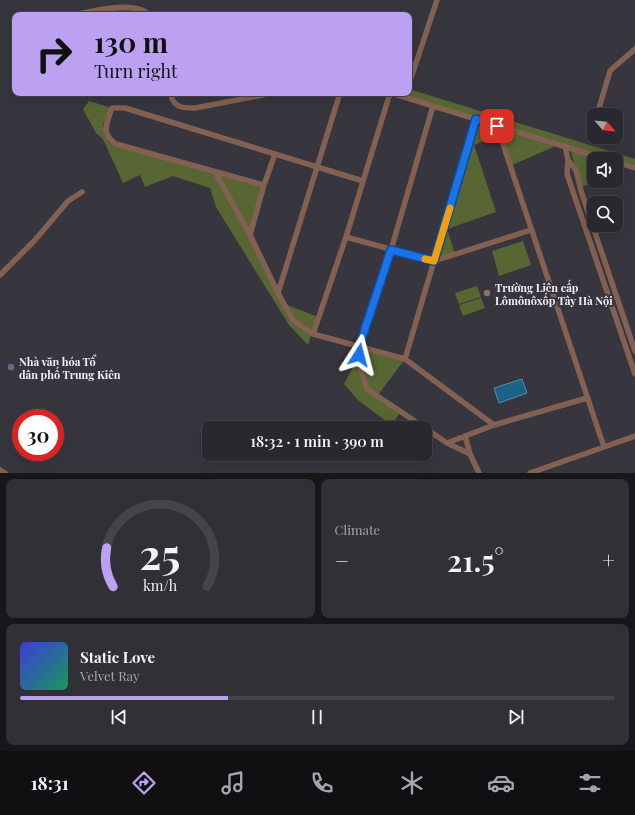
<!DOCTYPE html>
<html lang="en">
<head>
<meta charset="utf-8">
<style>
  :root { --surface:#29282e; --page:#313036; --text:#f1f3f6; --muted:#a5a6aa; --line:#45444a; --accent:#bca0f2 }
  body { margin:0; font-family:"Playfair Display",serif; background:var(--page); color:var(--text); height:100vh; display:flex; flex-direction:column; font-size:15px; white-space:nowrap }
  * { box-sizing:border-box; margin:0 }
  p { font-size:13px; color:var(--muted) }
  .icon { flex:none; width:22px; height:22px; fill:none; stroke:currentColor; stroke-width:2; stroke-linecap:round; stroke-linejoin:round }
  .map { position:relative; height:473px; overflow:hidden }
  .sheet { display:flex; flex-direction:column; gap:6px; padding:6px; background:#171619; flex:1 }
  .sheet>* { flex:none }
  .guide { position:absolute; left:12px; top:12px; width:400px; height:84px; border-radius:8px; box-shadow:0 4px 16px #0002,0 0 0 1px var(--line); background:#bca0f2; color:#111; overflow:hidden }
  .needle { width:26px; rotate:117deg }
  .controls { position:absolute; left:587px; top:108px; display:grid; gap:8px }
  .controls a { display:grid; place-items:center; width:36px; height:36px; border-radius:8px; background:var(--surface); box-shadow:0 4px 16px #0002,0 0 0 1px var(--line); font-size:20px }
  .speed { position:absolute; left:12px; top:409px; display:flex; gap:8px; font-size:20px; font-weight:700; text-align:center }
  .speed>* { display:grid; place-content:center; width:52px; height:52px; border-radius:50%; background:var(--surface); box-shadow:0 4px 16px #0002,0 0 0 1px var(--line); line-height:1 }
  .speed .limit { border:6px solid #d22; background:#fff; color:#111 }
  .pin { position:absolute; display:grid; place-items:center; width:34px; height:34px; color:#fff; margin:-17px; border-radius:8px; box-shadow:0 2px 6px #0006 }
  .me { position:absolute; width:44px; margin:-22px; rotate:9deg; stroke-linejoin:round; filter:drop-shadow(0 0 3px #0008) }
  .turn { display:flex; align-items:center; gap:14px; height:84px; padding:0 16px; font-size:18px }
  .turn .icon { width:52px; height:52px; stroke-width:2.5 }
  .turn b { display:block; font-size:28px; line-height:34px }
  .big { font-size:30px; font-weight:600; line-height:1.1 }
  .sheet .card { flex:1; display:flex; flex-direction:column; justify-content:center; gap:6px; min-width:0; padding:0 14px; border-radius:8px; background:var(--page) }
  .sheet .dial { align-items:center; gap:0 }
  .dial svg { height:104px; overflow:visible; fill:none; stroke:var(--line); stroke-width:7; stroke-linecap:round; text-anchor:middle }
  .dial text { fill:var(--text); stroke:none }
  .song { display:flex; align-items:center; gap:12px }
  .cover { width:48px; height:48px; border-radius:6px; background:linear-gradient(135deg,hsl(240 70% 55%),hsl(150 70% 35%)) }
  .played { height:4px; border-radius:2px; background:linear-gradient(90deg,var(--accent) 35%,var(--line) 35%) }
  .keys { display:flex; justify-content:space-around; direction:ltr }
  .heat { display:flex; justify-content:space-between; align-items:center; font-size:22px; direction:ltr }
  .sheet .tiles { flex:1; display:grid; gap:6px; grid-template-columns:1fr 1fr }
  .card:last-child { grid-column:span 2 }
  .trip { position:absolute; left:202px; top:421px; width:230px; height:40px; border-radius:8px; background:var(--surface); box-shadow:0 4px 16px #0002,0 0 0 1px var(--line); font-weight:600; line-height:40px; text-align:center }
  .menu { display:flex; height:64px; justify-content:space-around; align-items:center; background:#101012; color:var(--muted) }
  .menu .icon { width:28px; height:28px }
  .menu .on { color:var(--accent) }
  .menu b { font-size:18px; color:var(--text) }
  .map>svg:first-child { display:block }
</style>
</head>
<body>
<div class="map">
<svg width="635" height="473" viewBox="0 0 635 473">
  <rect width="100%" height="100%" fill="#37353e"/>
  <path fill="#586633" d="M409,89L635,159V167L616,162V159H607L391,93H406L405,96L406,93H409Z
    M89,101L112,108L103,125L108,141L116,146L214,173L293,320L311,335L308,345L289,325L216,207L210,188L173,176L145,187L140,175L123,183L103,139L96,133L83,109Z
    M476,120L496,126L500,136L474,145L496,212L447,229L455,254L435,261Z
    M498,127L558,145L510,166Z
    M570,149L604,159H594V181H596L581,187Z
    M215,172L264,186L249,234Z
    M523,241L531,265L499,276L492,251Z
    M477,286L481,297L459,304L455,293Z
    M481,298L485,308L463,316L459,305Z
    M285,304L318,317L313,333L294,320Z
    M360,348L405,359L378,395L368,388L360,363Z
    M359,364L367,389L401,412L391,425L358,400L344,384L353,367Z"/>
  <path fill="#1a6286" stroke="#5a8da8" d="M522,379L527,393L499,403L494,388Z"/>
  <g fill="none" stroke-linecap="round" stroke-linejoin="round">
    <path stroke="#836152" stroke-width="5.5" d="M74,15C91,11 136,0 149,15
      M409,84L437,0
      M170,93C174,108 181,108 195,108L273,93
      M390,93L346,237L313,334L405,359L494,425L587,398
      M391,93L605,159
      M597,115L610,71L613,68L635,49
      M497,126L604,447
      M565,146L568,160L567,174L635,374
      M275,154L264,185L250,235L278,293L293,320L313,334
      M568,160L576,170L581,191L635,351
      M616,162L635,168
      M215,172L250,235
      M264,185L116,144C100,133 107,123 112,108H125L363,181
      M346,237L434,261L531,230
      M0,275L35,240L68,201L82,192
      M278,293L340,93
      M405,359L476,119
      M425,428L367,389L359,364V347L391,250L433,106
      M425,428L447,443L470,454L479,473
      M465,436L470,454
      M447,443L494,425
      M0,470L5,473
      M530,473L635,436"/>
  </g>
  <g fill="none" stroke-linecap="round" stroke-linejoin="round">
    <defs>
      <path id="route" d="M359,355V347L361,341L391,250L434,261L476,119L497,126"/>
    </defs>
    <use href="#route" stroke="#114b97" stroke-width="10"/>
    <use href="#route" stroke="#1a73e8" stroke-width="7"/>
    <path stroke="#f59e0b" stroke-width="7" d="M425,259L434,261L450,208"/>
  </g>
  <circle fill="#8d6e63" stroke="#37353e" stroke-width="1.5" cx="487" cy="293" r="4"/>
  <circle fill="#5c6f8a" stroke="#37353e" stroke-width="1.5" cx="11" cy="367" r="4"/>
  <g text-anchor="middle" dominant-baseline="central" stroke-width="4" stroke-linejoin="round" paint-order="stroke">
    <g font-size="11" font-weight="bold" fill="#f1f0f6" stroke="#37353e" text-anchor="start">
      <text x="495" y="287">Trường Liên cấp<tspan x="495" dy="13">Lômônôxốp Tây Hà Nội</tspan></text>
      <text x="19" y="361">Nhà văn hóa Tổ<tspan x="19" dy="13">dân phố Trung Kiên</tspan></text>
    </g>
  </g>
</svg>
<div class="controls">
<a><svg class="needle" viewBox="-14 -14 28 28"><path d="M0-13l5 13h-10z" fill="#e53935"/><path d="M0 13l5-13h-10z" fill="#a5a6aa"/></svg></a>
<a><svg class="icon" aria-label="sound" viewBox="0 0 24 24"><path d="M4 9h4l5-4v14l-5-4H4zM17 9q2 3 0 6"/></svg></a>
<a><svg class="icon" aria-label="search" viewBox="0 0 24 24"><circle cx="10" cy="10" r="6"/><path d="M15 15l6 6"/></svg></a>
</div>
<div class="speed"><div class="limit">30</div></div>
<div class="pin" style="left:497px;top:126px;background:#d93025"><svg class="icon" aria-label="arrive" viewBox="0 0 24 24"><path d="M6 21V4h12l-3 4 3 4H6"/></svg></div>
<svg class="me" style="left:359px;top:355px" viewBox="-20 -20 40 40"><path d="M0-17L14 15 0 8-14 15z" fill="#1a73e8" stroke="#fff" stroke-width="4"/></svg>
<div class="trip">18:32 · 1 min · 390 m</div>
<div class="guide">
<div class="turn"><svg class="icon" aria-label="right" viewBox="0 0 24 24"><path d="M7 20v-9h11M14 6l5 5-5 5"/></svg><div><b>130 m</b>Turn right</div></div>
</div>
</div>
<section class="sheet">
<div class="tiles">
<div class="card dial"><svg viewBox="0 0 100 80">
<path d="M14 69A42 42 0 1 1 86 69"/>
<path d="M14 69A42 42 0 0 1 9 39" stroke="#bca0f2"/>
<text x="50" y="56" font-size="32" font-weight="700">25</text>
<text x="50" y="72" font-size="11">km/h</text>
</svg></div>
<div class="card"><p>Climate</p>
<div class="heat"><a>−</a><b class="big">21.5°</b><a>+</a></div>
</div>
<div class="card">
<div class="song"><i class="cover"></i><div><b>Static Love</b><p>Velvet Ray</p></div></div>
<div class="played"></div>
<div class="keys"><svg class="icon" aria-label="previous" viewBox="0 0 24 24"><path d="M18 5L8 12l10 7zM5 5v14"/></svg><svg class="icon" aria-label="pause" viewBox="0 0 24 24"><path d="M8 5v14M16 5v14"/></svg><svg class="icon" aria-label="next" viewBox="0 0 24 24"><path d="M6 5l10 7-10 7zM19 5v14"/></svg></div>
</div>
</div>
</section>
<nav class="menu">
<b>18:31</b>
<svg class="icon on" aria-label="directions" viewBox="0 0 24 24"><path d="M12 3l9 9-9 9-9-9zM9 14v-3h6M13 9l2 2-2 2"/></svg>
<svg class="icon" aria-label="music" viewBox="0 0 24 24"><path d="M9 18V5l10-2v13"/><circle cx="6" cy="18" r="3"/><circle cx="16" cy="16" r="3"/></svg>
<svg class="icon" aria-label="phone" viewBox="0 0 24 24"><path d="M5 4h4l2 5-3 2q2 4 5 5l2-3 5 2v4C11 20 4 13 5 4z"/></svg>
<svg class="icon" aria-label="climate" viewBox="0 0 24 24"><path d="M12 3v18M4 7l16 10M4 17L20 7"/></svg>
<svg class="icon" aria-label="car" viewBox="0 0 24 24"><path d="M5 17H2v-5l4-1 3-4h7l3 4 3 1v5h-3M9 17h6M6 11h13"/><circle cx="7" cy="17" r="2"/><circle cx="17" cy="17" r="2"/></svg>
<svg class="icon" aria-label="filters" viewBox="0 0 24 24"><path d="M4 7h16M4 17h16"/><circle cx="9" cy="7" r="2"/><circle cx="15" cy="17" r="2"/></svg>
</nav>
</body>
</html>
